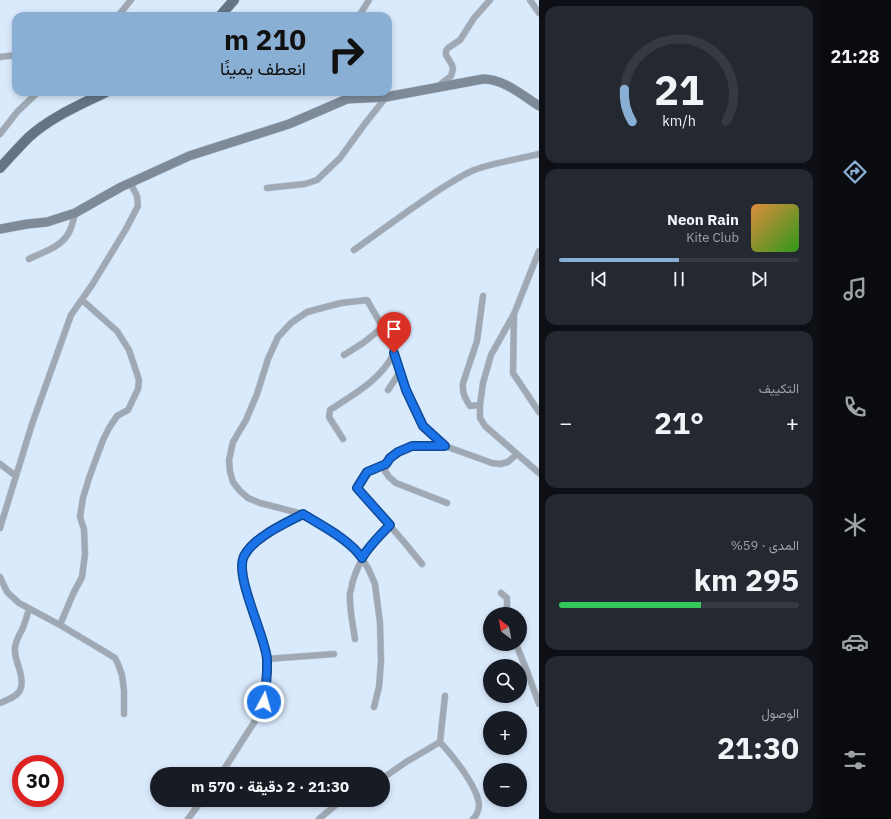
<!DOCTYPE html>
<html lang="ar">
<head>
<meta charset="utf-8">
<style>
  :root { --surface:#171b24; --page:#242831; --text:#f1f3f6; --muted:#9ea1a6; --line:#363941; --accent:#89afd4 }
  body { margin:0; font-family:"IBM Plex Sans",Vazirmatn,sans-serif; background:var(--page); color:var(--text); direction:rtl; height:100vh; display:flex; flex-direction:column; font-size:15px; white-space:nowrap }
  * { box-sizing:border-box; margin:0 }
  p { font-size:13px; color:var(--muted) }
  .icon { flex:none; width:22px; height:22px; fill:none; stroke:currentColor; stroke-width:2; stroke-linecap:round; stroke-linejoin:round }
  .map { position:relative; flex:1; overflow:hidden; direction:ltr }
  .sheet { display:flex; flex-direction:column; gap:6px; padding:6px; background:#0d0f14; width:280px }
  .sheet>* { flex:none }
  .banner { position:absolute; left:12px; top:12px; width:380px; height:84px; border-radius:12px; box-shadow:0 2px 6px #0003; direction:rtl; background:#89afd4; color:#111; overflow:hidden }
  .needle { width:26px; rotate:328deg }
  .controls { position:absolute; left:483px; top:607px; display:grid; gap:8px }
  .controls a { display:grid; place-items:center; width:44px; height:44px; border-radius:50%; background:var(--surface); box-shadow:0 2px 6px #0003; font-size:20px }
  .speed { position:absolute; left:12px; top:755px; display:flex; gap:8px; font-size:20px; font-weight:700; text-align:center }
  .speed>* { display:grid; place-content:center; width:52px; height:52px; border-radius:50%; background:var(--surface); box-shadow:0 2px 6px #0003; line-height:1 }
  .speed .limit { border:6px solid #d22; background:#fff; color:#111 }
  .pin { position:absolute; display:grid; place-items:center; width:34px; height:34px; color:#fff; margin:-41px -17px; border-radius:50% 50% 50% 0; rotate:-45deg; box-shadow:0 0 4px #0007 }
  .pin .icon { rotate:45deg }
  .me { position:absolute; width:44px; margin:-22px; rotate:6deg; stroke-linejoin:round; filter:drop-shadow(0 0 3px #0008) }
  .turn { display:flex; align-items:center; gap:14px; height:84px; padding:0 20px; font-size:18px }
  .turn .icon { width:52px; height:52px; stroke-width:2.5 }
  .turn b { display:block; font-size:28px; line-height:34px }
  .big { font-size:30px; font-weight:800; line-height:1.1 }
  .sheet .card { flex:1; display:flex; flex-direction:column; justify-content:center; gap:6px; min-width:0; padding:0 14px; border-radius:12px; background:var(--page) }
  .sheet .dial { align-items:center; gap:0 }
  .dial svg { height:104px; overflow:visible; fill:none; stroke:var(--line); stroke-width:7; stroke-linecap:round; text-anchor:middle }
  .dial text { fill:var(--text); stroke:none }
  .song { display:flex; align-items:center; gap:12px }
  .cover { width:48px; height:48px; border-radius:6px; background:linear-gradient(135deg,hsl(30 70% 55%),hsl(110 70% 35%)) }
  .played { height:4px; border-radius:2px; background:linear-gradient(90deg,var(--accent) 50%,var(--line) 50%) }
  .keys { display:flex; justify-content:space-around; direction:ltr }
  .heat { display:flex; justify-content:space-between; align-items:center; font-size:22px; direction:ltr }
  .charge { height:6px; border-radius:3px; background:linear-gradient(90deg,#34c759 59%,var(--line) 0) }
  .trip { position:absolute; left:150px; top:767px; width:240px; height:40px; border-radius:20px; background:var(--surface); box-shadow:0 2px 6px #0003; font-weight:800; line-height:40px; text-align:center; direction:rtl }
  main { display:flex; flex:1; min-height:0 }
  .tab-bar { display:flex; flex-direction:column; width:72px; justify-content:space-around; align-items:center; background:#090b0e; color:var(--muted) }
  .tab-bar .icon { width:28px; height:28px }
  .tab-bar .current { color:var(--accent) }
  .tab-bar b { font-size:18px; color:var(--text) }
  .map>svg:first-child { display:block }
</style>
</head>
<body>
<main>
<nav class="tab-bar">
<b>21:28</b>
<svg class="icon current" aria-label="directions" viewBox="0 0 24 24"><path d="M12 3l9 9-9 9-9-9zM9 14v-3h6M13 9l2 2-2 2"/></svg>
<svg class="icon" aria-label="music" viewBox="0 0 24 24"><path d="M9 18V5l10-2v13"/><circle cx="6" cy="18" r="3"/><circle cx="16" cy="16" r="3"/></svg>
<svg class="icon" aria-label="phone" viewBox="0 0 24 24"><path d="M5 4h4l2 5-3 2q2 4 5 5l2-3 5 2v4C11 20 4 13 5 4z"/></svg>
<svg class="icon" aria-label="climate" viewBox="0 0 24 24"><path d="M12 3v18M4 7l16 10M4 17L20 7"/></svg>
<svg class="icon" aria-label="car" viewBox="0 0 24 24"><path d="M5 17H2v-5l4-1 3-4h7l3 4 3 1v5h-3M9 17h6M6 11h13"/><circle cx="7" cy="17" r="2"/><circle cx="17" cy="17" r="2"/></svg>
<svg class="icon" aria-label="filters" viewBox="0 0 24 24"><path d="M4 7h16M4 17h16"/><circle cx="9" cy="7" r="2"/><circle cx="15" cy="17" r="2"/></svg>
</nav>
<section class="sheet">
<div class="card dial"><svg viewBox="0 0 100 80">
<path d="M14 69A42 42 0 1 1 86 69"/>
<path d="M14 69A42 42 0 0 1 8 44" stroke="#89afd4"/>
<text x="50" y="56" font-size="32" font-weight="700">21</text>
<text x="50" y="72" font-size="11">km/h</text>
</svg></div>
<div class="card">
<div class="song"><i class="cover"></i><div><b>Neon Rain</b><p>Kite Club</p></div></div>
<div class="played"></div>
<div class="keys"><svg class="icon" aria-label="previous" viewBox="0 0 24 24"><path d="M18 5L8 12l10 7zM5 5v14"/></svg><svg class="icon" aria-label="pause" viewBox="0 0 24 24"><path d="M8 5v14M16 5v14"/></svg><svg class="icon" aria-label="next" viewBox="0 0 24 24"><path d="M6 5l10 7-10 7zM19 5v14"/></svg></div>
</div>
<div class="card"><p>التكييف</p>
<div class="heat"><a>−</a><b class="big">21°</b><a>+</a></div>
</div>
<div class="card"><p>المدى · 59%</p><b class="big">295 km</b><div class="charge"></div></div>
<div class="card"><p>الوصول</p><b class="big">21:30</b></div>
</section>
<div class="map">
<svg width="539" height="819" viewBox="0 0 539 819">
  <rect width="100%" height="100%" fill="#daeafd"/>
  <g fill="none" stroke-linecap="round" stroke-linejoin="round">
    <defs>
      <path id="street" d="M530,0L539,13
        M118,16L131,0
        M359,16L369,0
        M0,57L16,55
        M437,87L451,76L453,69L452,65L446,55V51L448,48L460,40L474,18L490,0
        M0,134L17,112L38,92
        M267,188L305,184L317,180L340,158L364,125L386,97
        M354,250C382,230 410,209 439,190C450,183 462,175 474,170C495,162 517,160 539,154
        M539,251L514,314L491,355L483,383L480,405V418L485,426L539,473
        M29,259C41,253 61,247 68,234C72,228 73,221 75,213
        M514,316L513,373L539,412
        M344,355L363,343L383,327
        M388,390L400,372
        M480,405L470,406C465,398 462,393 463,383L477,341L483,296
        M343,439L329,417L330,410C354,394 381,380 394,353
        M445,446H411L398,451L390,458L386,464L385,471L389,477L396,483L447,503
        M0,464L16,476
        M386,464L367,472L357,488L404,542L422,564
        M0,528L32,424L71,315L92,285L126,229L138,206L137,196L130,182
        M0,577L7,592L19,603L60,625L107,653L115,658L118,664L122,675L124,690V714
        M501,593L507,598V606L505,614
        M60,625L73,594L82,577L85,554L84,529L80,517L83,498L89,478L103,440L109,428L117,416L128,410L138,389L139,380L129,350L117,331L82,300
        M355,639C353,625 349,608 350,593C351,590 352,587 352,584C359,559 371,543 390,525
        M516,644L527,671L539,704
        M267,659L334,654
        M445,696L440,742C452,755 478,787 479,805C479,810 476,816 473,819
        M0,703C20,695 26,691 19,668C17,661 14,655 15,647C16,641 19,635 22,630C25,623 27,616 29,609
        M374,707L379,687L381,661L380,623L375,584L368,568L359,554L345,541L303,514L260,503L248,498L240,491L233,482L230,472L229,460L233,442L246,420L257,394L268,359L278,337L291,323L307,312L341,303L367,300L389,338L405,390L423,426L445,446L492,463L500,464L508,462L517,454
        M221,774L262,710L266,694L267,659L258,626L243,581L242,564L243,557L249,549L262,537L303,514
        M383,778L406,762L440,742
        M188,819L202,800
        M319,819L338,803L344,800"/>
      <path id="secondary" d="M0,229L27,224L47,222L75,213L121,187L189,156L289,124L347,99L386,97L483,79C504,79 522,95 539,106"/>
      <path id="primary" d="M220,16L234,0
        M0,168C9,158 19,147 29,137C51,117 80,105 106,92"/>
    </defs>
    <use href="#street" stroke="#b7c6d7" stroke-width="7"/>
    <use href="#secondary" stroke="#b7c6d7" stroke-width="10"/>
    <use href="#primary" stroke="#b7c6d7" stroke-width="11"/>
    <use href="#street" stroke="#a0a9b3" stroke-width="6"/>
    <use href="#secondary" stroke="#7e8a98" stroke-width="9"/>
    <use href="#primary" stroke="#657485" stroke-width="10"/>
  </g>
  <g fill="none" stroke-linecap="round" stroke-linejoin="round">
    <defs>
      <path id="route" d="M264,702C266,692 266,682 267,672C267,668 267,663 267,659C265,635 234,576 244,556C254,537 284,524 303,514C322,526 349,539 362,558C369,546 380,535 390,525L357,488L367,472L386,464L390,458L398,452L412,446H445L423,426L406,390L394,353"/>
    </defs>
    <use href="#route" stroke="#114b97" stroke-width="10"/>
    <use href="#route" stroke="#1a73e8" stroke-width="7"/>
  </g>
</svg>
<div class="controls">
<a><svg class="needle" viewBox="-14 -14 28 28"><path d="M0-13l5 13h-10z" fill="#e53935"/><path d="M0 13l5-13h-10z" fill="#9ea1a6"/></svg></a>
<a><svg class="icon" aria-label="search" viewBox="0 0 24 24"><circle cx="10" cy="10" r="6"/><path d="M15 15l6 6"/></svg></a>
<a>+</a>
<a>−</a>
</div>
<div class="speed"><div class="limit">30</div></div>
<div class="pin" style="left:394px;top:353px;background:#d93025"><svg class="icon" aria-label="arrive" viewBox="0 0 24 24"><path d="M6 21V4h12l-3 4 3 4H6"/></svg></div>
<svg class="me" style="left:264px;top:702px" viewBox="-20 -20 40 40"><circle r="17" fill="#1a73e8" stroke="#fff" stroke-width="3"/><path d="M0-11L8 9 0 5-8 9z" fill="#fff"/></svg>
<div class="trip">21:30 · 2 دقيقة · 570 m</div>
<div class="banner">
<div class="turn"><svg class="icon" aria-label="right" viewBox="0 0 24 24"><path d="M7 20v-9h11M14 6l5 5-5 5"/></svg><div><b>210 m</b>انعطف يمينًا</div></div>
</div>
</div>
</main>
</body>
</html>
